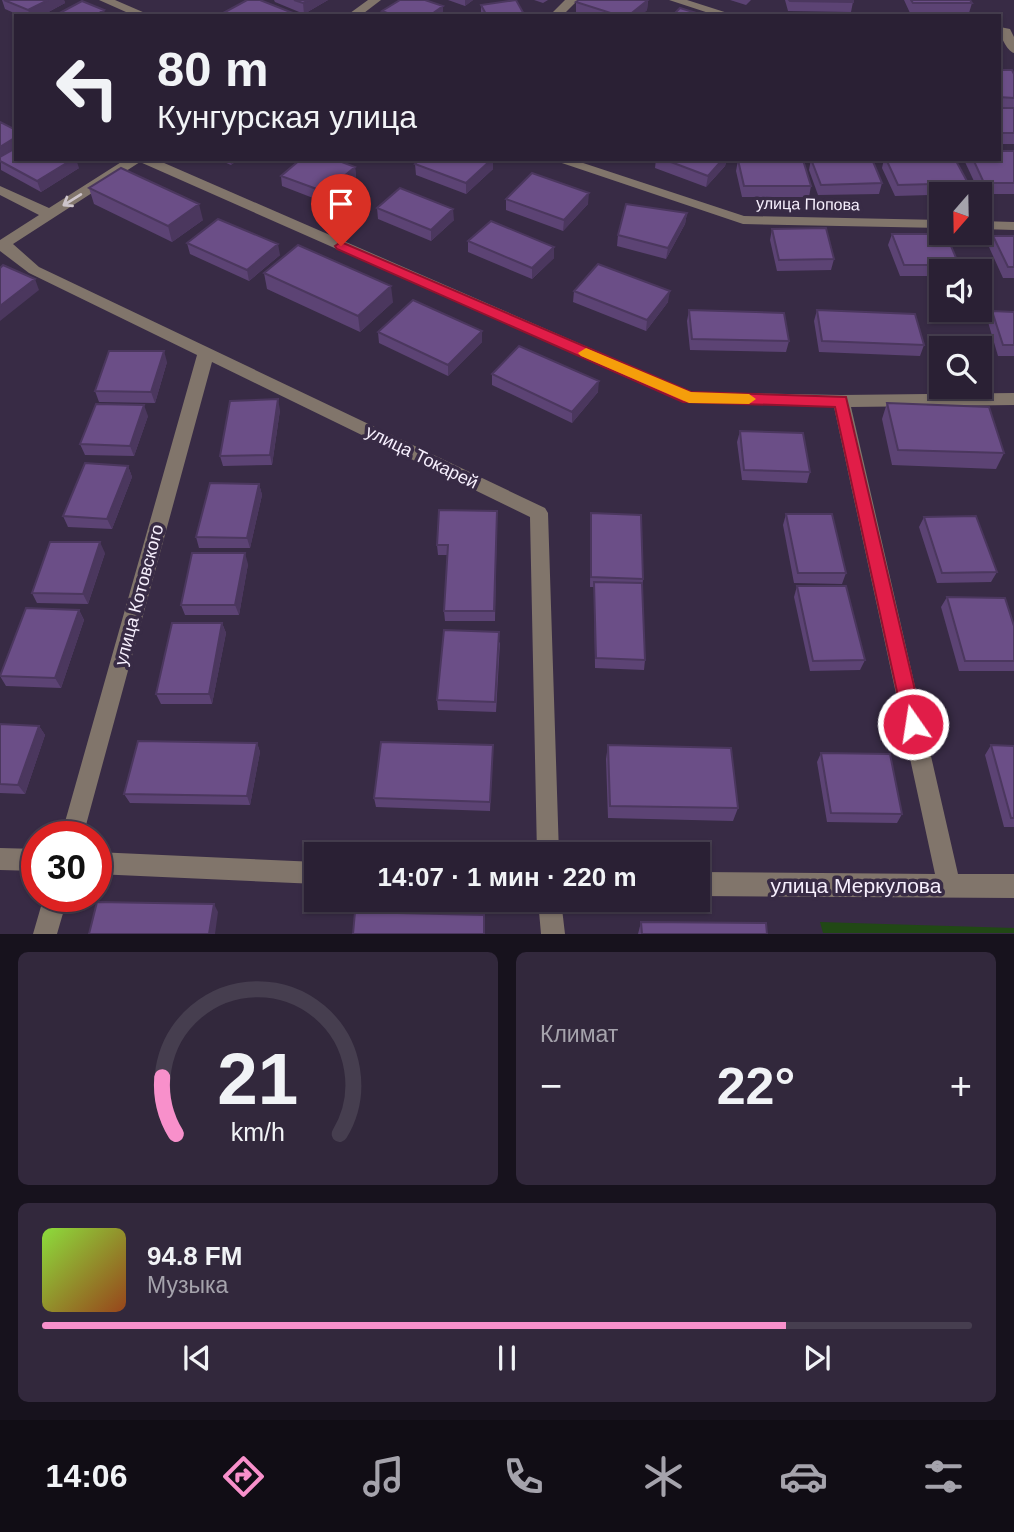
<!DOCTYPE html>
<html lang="ru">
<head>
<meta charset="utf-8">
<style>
  :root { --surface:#2a2034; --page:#32283c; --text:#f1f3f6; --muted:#a5a3ac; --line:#463e4f; --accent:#f890cb }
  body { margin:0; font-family:Arial,sans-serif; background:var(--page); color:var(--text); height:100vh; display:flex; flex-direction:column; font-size:26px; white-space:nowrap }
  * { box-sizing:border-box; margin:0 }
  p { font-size:23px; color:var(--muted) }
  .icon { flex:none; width:38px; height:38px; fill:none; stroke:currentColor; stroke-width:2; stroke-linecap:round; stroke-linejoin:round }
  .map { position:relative; height:934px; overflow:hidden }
  .panel { display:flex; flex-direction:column; gap:18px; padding:18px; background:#17121d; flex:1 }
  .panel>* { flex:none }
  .top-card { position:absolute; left:14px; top:14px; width:987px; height:147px; border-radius:0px; box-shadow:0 2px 5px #0004,0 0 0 2px var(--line); background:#2a2034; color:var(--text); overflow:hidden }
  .needle { width:46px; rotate:200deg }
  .fabs { position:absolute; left:929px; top:182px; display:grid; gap:14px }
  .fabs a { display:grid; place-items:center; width:63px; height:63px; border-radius:0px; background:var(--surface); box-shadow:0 2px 5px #0004,0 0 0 2px var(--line); font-size:35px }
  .speed { position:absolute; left:21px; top:821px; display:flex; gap:14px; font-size:35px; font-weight:700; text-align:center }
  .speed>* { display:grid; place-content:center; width:91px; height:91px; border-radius:50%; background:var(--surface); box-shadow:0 2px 5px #0004,0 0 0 2px var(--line); line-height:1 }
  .speed .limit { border:10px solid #d22; background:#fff; color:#111 }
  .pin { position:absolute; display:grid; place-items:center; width:60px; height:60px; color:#fff; margin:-72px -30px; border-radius:50% 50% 50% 0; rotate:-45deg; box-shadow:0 0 7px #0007 }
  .pin .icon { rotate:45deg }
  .me { position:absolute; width:77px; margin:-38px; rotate:347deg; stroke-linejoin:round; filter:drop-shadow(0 0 5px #0008) }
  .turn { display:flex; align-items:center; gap:24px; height:147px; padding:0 28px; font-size:32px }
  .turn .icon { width:91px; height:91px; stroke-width:2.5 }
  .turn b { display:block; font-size:49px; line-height:60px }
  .big { font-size:52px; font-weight:700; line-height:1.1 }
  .panel .card { flex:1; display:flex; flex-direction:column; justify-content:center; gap:10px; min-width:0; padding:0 24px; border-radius:10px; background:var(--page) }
  .panel .dial { align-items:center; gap:0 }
  .dial svg { height:182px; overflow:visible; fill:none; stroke:var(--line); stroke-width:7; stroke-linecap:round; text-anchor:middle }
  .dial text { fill:var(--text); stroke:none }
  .song { display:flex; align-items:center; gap:21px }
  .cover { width:84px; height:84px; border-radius:10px; background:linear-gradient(135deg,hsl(90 70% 55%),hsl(20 70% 35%)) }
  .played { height:7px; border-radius:4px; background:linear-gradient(90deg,var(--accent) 80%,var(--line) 80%) }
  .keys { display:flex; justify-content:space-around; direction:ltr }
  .heat { display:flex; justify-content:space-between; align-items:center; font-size:38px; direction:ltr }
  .panel .tiles { flex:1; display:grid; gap:18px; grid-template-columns:1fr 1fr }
  .card:last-child { grid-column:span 2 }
  .trip { position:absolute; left:304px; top:842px; width:406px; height:70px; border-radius:0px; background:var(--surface); box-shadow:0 2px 5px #0004,0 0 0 2px var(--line); font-weight:700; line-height:70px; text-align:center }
  .tab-bar { display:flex; height:112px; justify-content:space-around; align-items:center; background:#110d15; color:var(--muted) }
  .tab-bar .icon { width:49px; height:49px }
  .tab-bar .active { color:var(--accent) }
  .tab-bar b { font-size:32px; color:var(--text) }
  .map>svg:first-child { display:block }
</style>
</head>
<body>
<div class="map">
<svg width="1014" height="934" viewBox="0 0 1014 934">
  <rect width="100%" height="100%" fill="#382b45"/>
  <path fill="#214815" d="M820,922L1014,928V933H823Z"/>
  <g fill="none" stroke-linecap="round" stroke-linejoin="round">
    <path fill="#81756b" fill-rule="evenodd" d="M99,0H115L152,16H135Z
      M368,0H381L360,16H346Z
      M565,0H578L562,16H549Z
      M669,0H687L737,16H718Z
      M1000,27L1010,29L1014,37V53C1006,50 999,34 1000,27Z
      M126,159H155L691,392L841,395L1014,393V405L851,407L958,874H1014V898L698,896V872L935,874L834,407L683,402L140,162L13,244L39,267L545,508L548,513L559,854H537L530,517L212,362L83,836H61L197,355L29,273L0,251V240L39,215L0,195V186L49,208Z
      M550,159H571L744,216L942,220V228L743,224Z
      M980,221L1014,222V230L980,229Z
      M0,848L37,849V871L0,870Z
      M96,852L317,862V884L96,874Z
      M44,896H68L57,934H33Z
      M538,900H561L565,934H541Z"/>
  </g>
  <path fill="#5c4374" d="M2,0H64L65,3L41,16H21L5,9Z
    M274,0H328L304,14L275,2Z
    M448,0H473L465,6Z
    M534,0H548L543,3Z
    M648,0L647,10L640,16H587L576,12V2Z
    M730,0H751L746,5Z
    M785,0H853V2L851,12L788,11Z
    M904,0H970L972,3L969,13H910Z
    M481,5L525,16H481Z
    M443,6V16H383L382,11Z
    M999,70L1014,74V144H999Z
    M0,122L16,159L79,168L41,192L1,170Z
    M1014,151V194H980L965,162L966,159H999Z
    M217,159H239L231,165Z
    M373,159H388L383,163Z
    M421,159H493V169L466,194L416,175L415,164Z
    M627,159H640L636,163Z
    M656,159H727L725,166L706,187L655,168Z
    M811,159L882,183L879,194L818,195L809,170Z
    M884,159H955L968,183L964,194L895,196L882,168Z
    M738,160L811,186L809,197H742L736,171Z
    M355,167L356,178L326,203L282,186L281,176Z
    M89,188L203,220L172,242L94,204Z
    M506,199L588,204L563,231L506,210Z
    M377,208L454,220L431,241L378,219Z
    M687,213L685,224L666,259L617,246L618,235Z
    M772,229L834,259L831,270L777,271L770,240Z
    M892,234L959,265L957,271H942V276H900L888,245Z
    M993,236H1014V278H1003L989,247Z
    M468,241L554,258L532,279L468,252Z
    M187,243L280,255L249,281L190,254Z
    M264,273L393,302L360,332L267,289Z
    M574,291L668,302L646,331L573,302Z
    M689,310L789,341L786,352L690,350L687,321Z
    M817,310L924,345L920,356L819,352L814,321Z
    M992,311L1014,312V356H998L988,322Z
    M482,331V342L448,376L379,343L378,332Z
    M167,362L155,403L99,402L95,391Z
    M492,374L598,392L572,423L492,385Z
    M887,403L1004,453L996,469L892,465L882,419Z
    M280,410L272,465L223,466L220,456Z
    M148,416L134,456L85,455L80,444Z
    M740,431L810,472L807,483L742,480L737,442Z
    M128,466L132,477L112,529L68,527L63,516Z
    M259,484L262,495L250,548H199L196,537Z
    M497,511L495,621H445L444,611L448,555H438L437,545Z
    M591,513L643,579L642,589L645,660L644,670L595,668L594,587H590Z
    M786,514L846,573L842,584L794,583L783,525Z
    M924,517L997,572L991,582L937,583L919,527Z
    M105,553L88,604L37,603L32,593Z
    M248,564L239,615H185L181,605Z
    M797,586L865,660L860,670L810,671L794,597Z
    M947,597L1014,626V671H959L941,607Z
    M79,610L84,620L61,688L6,686L0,676Z
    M222,623L226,633L212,704H161L156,694Z
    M500,642L496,712L438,710L437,700Z
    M0,724L39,726L45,735L25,794L0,793Z
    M257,743L260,752L250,805L130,803L124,794Z
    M493,745L490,811L376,807L374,798Z
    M608,745L738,808L733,821L608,818L606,759Z
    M991,745L1014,746V827H1004L985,755Z
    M821,753L902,814L897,823L827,822L817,762Z
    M641,922L767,934H638Z"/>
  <path fill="#4b375e" d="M48,0H64L65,3L41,16H30L28,10Z
    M309,0H328L304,14L303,3Z
    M465,0H473L465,6Z
    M648,0L647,10L640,16H628Z
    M443,6V16H429Z
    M104,10L106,16H94Z
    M16,137V151L0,160V147Z
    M73,159H76L79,168L41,192L37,181Z
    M230,159H239L231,165Z
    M492,159H493V169L466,194V183Z
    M723,159H727L725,166L706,187L708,176Z
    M355,167L356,178L326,203L325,192Z
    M589,193L588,204L563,231L564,220Z
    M199,204L203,220L172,242L168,226Z
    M453,209L454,220L431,241V230Z
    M687,213L685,224L666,259L668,248Z
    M278,244L280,255L249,281L247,270Z
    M554,247V258L532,279V268Z
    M35,279L39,290L0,321V306Z
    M391,286L393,302L360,332L358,316Z
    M670,291L668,302L646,331L647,320Z
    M482,331V342L448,376V365Z
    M164,351L167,362L155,403L151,392Z
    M599,381L598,392L572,423V412Z
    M278,399L280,410L272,465L270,455Z
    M144,405L148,416L134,456L130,446Z
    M128,466L132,477L112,529L107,519Z
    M259,484L262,495L250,548L247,538Z
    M100,542L105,553L88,604L83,594Z
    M245,553L248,564L239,615L235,605Z
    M79,610L84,620L61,688L55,678Z
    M222,623L226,633L212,704L209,694Z
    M39,726L45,735L25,794L18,785Z
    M257,743L260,752L250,805L247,796Z
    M214,904L218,912L215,934H209Z"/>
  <path fill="#6b4e87" stroke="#4b375e" stroke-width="2" d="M4,0H48L28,10Z
    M247,0H260L298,15L233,16L225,12Z
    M294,0H309L303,3Z
    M400,0H425L443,6L429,16H395L382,11Z
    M516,0L525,16H487L481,5Z
    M579,0H648L628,16H620L576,2Z
    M789,0H853V2L790,1Z
    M911,0H970L972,3H913Z
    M82,1L104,10L94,16H54Z
    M680,8L706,16H672Z
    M999,70H1012L1014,74V98L999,97Z
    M999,108H1014V133H999Z
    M0,122L16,130V137L0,147Z
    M16,148V159H73L37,181L0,161V157Z
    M999,151H1014V183H984L973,159H999Z
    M301,159H334L355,167L325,192L281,176Z
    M421,159H492L466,183L415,164Z
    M663,159H723L708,176Z
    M811,159H872L882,183L821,185Z
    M886,159H955L968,183L898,185Z
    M738,160H803L811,186H744Z
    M121,168L199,204L168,226L89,188Z
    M532,173L589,193L564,220L506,199Z
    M400,188L453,209L431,230L377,208Z
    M626,204L687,213L668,248L618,235Z
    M218,219L278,244L247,270L187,243Z
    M491,221L554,247L532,268L468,241Z
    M826,228L834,259L779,260L772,229Z
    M892,234H946L959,265H904Z
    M993,236H1014V267H1008Z
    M298,245L391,286L358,316L264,273Z
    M598,264L670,291L647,320L574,291Z
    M3,265L35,279L0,306V268Z
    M413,300L482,331L448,365L378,332Z
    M689,310L784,313L789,341L692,339Z
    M817,310L915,314L924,345L822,341Z
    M992,311L1014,312V345H1003Z
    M519,346L599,381L572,412L492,374Z
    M109,351H164L151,392L95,391Z
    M278,399L270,455L220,456L230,401Z
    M887,403L989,407L1004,453L898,450Z
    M96,404L144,405L130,446L80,444Z
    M740,431L803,433L810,472L744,470Z
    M85,463L128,466L107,519L63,516Z
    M210,483L259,484L247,538L196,537Z
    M439,510L497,511L494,611H444L448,545H437Z
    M591,513L641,515L643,579L591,577Z
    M786,514H832L846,573H798Z
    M976,516L997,572L942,573L924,517Z
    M50,542H100L83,594L32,593Z
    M192,553H245L235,605H181Z
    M594,582L642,583L645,660L596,658Z
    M797,586H846L865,660L813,661Z
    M947,597L1005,598L1014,626V661H965Z
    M26,608L79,610L55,678L0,676Z
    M172,623H222L209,694H156Z
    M444,630L499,632L495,702L437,700Z
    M0,724L39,726L18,785L0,784Z
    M138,741L257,743L247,796L124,794Z
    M381,742L493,745L490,802L374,798Z
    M608,745L731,748L738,808L610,806Z
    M991,745L1014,746V818H1011Z
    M821,753L890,754L902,814L831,813Z
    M97,902L214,904L209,934H89Z
    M355,912L484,915V934H353Z
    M641,922L766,923L767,934H642Z"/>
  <defs><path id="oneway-shaft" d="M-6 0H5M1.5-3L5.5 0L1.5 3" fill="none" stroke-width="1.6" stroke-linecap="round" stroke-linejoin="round" transform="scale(1.75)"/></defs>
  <use stroke="#cdc4ca" href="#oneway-shaft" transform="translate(72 200) rotate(148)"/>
  <path fill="#e11d48" stroke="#92132f" stroke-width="2" d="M341,242L691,392L846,397L923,724L920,730L913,732L906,730L904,724L835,407L683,402L337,249L335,246Z"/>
  <path fill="#f59e0b" d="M586,348L691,392L749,394L756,399L749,404L689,403L581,356L578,353Z"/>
  <g text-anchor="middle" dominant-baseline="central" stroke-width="7" stroke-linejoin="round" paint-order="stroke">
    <g font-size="16" fill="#f6effd" stroke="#382b45">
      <text transform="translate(808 204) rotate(1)">улица Попова</text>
    </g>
    <g font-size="18" fill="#f6effd" stroke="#382b45">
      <text transform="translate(422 457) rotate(26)">улица Токарей</text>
      <text transform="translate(139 595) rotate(-75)">улица Котовского</text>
    </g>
    <g font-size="21" fill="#f6effd" stroke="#382b45">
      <text x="856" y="885">улица Меркулова</text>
    </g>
  </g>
</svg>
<div class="fabs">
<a><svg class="needle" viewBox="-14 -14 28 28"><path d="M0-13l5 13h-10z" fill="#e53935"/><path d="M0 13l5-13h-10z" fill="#a5a3ac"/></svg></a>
<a><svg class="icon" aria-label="sound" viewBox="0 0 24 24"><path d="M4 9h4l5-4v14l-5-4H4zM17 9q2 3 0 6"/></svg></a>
<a><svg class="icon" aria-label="search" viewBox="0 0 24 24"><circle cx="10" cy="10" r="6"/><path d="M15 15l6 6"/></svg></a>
</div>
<div class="speed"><div class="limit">30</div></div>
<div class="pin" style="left:341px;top:246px;background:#d93025"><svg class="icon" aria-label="arrive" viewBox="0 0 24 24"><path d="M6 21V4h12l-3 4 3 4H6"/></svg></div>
<svg class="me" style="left:913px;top:724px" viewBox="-20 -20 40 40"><circle r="17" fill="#e11d48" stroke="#fff" stroke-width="3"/><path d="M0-11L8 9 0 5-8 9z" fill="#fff"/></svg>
<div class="trip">14:07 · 1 мин · 220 m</div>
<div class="top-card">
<div class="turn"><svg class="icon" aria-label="left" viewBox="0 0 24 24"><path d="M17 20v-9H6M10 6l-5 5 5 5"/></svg><div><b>80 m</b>Кунгурская улица</div></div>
</div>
</div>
<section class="panel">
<div class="tiles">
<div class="card dial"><svg viewBox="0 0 100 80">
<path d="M14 69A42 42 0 1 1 86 69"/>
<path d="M14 69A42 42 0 0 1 8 44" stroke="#f890cb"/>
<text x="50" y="56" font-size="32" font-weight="700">21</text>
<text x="50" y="72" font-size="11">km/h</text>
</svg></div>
<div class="card"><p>Климат</p>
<div class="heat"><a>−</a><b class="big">22°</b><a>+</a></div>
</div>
<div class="card">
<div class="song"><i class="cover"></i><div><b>94.8 FM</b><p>Музыка</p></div></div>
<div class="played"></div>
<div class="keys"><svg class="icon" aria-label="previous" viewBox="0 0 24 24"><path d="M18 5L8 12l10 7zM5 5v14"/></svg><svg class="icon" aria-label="pause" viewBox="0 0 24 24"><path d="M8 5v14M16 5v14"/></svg><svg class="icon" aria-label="next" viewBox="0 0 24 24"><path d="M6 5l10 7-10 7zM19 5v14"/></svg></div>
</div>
</div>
</section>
<nav class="tab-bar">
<b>14:06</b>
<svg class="icon active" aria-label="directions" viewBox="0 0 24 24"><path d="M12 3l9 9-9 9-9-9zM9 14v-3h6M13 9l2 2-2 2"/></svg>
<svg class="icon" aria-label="music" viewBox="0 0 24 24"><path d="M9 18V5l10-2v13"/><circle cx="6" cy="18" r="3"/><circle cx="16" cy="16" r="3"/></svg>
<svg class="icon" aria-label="phone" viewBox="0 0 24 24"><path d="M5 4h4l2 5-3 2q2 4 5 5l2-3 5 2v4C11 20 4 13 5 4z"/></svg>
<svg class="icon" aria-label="climate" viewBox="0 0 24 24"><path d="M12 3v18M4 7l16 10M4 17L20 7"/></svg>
<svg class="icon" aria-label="car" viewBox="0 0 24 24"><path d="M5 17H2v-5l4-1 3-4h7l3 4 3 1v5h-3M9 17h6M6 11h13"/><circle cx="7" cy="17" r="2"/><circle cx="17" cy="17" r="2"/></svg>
<svg class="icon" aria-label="filters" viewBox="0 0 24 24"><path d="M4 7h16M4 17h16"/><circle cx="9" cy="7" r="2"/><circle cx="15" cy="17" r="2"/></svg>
</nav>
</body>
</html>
